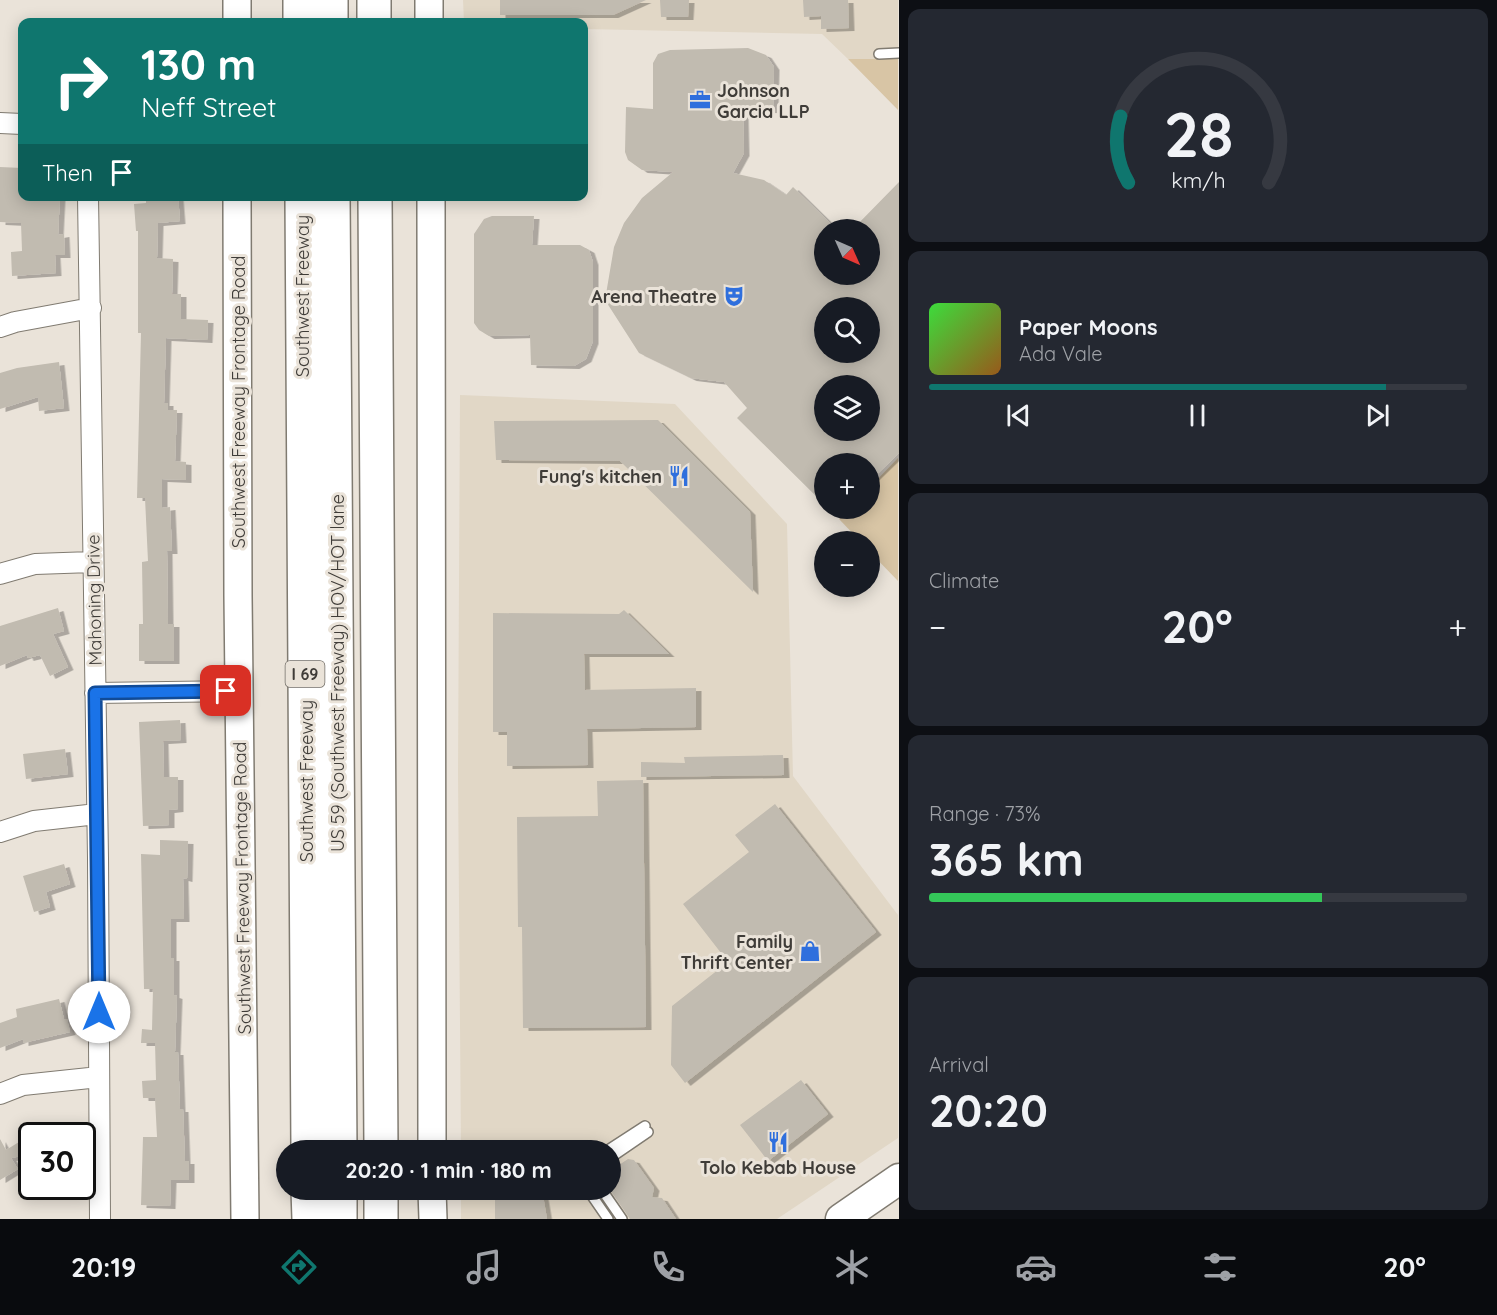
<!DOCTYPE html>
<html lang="en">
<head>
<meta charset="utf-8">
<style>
  :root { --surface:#171b24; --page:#242831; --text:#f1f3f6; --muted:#9ea1a6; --line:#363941; --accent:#0f766e }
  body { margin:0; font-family:Quicksand,sans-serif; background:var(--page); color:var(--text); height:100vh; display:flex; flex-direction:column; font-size:22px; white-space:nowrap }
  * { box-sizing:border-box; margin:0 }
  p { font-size:20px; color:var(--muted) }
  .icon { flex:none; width:33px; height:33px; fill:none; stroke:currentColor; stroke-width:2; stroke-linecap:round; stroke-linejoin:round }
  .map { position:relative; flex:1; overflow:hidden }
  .panel { display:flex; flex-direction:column; gap:9px; padding:9px; background:#0d0f14; width:598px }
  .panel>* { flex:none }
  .top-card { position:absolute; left:18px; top:18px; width:570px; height:183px; border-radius:12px; box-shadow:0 3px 15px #0003; background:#0f766e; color:#fff; overflow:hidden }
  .needle { width:39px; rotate:135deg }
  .controls { position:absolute; left:814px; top:219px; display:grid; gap:12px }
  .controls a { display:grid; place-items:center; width:66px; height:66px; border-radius:50%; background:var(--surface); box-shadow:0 3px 15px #0003; font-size:30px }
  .speed { position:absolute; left:18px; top:1122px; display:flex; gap:12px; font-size:30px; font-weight:700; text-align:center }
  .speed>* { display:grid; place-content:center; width:78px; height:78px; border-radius:50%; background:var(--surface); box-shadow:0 3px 15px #0003; line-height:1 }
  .speed .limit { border:3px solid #111; border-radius:9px; background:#fff; color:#111 }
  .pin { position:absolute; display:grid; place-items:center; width:51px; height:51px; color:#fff; margin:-26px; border-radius:12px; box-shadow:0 3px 9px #0006 }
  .me { position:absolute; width:66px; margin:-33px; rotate:0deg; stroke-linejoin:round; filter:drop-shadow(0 0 4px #0008) }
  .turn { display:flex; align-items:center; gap:21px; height:126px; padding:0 24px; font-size:27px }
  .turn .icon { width:78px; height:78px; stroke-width:2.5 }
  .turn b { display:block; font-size:42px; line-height:51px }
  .then { display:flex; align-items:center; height:57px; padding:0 24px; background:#0003; gap:12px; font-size:22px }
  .big { font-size:45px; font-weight:800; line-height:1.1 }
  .panel .card { flex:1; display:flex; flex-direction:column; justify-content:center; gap:9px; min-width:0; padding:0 21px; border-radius:12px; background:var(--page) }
  .panel .dial { align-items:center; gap:0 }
  .dial svg { height:156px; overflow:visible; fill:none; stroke:var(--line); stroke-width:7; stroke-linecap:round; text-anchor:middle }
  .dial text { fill:var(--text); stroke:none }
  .song { display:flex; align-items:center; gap:18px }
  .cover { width:72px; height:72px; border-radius:9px; background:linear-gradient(135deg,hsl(120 70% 55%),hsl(30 70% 35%)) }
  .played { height:6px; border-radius:3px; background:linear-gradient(90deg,var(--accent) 85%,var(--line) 85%) }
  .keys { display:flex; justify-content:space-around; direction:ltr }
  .heat { display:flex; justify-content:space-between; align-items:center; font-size:33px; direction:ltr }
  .charge { height:9px; border-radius:4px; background:linear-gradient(90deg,#34c759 73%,var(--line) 0) }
  .trip { position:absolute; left:276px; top:1140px; width:345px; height:60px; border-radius:30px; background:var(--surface); box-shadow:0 3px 15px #0003; font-weight:800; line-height:60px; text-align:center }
  .tabs { display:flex; height:96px; justify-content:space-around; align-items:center; background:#090b0e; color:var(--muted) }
  .tabs .icon { width:42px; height:42px }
  .tabs .on { color:var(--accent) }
  .tabs b { font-size:27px; color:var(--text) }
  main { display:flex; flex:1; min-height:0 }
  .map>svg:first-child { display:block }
</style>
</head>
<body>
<main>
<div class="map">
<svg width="899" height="1219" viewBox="0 0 899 1219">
  <defs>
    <filter id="shadow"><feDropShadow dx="5.5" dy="3" stdDeviation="0" flood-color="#0004"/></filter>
  </defs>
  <rect width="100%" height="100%" fill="#eae3d9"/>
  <path fill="#e1d7c6" d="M463,0H898V59H848L822,34L584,29V22H464Z
    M460,395L675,404L787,524L793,776L898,915V1138L777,1219H461V1190H610V1150H461L458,773Z"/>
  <path fill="#d8c5a5" d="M848,59H898V110Z
    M898,458V581L870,552V542L860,541L839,519L849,509L870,508V487Z"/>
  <path fill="#c1bbb0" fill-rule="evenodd" filter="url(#shadow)" d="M500,0H646L613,15H500Z
    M660,0H689L688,17H661Z
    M803,0H848L849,28L821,29V16L804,17Z
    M748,48L766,55L774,67L773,110L743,111L744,153L733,173L764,180L786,195L793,187L837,230H825V274H870V230H852L899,182V453L870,481V464H825V505L737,418L747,408L724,382L691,378L639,353L605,300L614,247L624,223L642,198L673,172L642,170L628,160L625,152L626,107L653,109V63L658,54L670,50ZM825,308H870V352H825ZM825,386H870V430H825Z
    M0,167L22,168V196H60L58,235L64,234L65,255H55L56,273L12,276L11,252L22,251L21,223L0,222Z
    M178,196L180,221L158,223L157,258L173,259L172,294H181V319L208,320L207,340L166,338L164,403H168V410H177L175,461L186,462V480L162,479V508L170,507L172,551H167L168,624H174V661H139V624H143L142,562L148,561L145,498H137L141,333H138V231H136L134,204L146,203V197Z
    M492,216H534L532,245H580L589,250L593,262V341L586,359L574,366L531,365L530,335L489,336L479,330L474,323V234L484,219Z
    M59,362L64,408L39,411L38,397L0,409V373L17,368Z
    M658,420L750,512L753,592L620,461L496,460L494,421Z
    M58,608L64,631L53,634L68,667L50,676L40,655L28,658L27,655L0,666V626Z
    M624,610L669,654H584L585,690L696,688V727L587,729L588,765L507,766V732H493V613L619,614Z
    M180,720L181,740L163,741L164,777H178V809L169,810V825L143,826L139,722Z
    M65,749L68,774L26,779L23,754Z
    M783,755L784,775L641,777V762L685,763L684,757Z
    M643,780L646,1027L523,1028L522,927H518L517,817L598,816L597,781Z
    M775,804L876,932L685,1083L671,1065L672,1006L728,962L683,904L749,852L735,835Z
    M160,840L188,841L187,879L183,878L184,919H171V958H174V995L177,996L175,1052H178L180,1109H183L185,1161H189V1180H171L170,1206L141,1205L143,1137H157L155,1098H143L142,1081L156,1080L155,1043H141L142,1029L152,1030L153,989H144L141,854L160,855Z
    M64,864L70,884L46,892L50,907L34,912L23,876Z
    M59,999L64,1019H67L70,1032L23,1043V1039L0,1048V1023L17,1017L16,1009Z
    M801,1080L828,1114L768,1161L740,1125Z
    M32,1134V1154L11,1158L18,1169L0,1180V1139L6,1150Z
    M628,1159L634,1160L654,1188L652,1197L662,1198L676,1219H630L610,1190V1171Z
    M495,1190H542L547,1219H495Z"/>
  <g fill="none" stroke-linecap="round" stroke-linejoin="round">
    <defs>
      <path id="lane" d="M879,54L899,53
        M608,1150L645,1126
        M610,1158L648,1132
        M588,1190L608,1219
        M602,1190L622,1219"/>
      <path id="street" d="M0,123L22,124
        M88,196L98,858L100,1219
        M0,327L15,322L91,308
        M0,574L35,564L92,562
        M95,693L240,691
        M0,832L34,821L97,814
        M0,1094L23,1085L99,1077"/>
      <path id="secondary" d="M237,0V22
        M429,22V0
        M237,196L238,596L245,1219
        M431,196L432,1150
        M432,1190L433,1219"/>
      <path id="primary" d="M841,1219L899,1179"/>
      <path id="highway" d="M300,0V22
        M331,0V22
        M374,0V22
        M302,196L308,1150
        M333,196L340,1150
        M375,196L381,1150
        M308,1190L309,1219
        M340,1190V1219
        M381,1190V1219"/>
    </defs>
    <use href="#lane" stroke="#807b71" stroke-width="12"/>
    <use href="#street" stroke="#807b71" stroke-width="22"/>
    <use href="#secondary" stroke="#807b71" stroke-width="30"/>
    <use href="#primary" stroke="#807b71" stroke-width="33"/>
    <use href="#highway" stroke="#807b71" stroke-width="36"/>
    <use href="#lane" stroke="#fff" stroke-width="9"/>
    <use href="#street" stroke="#fff" stroke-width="20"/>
    <use href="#secondary" stroke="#fff" stroke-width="27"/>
    <use href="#primary" stroke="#fff" stroke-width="30"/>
    <use href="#highway" stroke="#fff" stroke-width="33"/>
  </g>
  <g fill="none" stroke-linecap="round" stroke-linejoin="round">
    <defs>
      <path id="route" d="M99,1012L95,693L226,691"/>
    </defs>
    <use href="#route" stroke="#114b97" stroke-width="15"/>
    <use href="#route" stroke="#1a73e8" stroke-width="10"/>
  </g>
  <defs>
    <symbol id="office-bare" viewBox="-9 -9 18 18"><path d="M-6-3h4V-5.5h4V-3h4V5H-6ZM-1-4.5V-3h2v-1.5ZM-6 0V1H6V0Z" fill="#2f6fdd" stroke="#eae3d9" stroke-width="2.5" paint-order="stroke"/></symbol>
    <symbol id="theatre-bare" viewBox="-9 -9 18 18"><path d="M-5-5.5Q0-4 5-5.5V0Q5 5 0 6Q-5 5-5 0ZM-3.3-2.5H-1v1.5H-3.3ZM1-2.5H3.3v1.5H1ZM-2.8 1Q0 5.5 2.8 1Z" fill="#2f6fdd" stroke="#eae3d9" stroke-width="2.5" paint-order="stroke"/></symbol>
    <symbol id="restaurant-bare" viewBox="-9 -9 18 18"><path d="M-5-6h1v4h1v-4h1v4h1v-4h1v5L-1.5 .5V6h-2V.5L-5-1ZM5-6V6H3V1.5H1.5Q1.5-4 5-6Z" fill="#2f6fdd" stroke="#eae3d9" stroke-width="2.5" paint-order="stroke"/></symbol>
    <symbol id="shop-bare" viewBox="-9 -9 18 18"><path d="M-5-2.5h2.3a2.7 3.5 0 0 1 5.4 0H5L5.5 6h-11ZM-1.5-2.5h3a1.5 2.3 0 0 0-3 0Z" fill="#2f6fdd" stroke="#eae3d9" stroke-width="2.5" paint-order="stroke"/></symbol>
  </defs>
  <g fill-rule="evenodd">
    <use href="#office-bare" x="685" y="85" width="30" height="30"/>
    <use href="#theatre-bare" x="719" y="281" width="30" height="30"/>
    <use href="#restaurant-bare" x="664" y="461" width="30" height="30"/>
    <use href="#shop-bare" x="795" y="936" width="30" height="30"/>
    <use href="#restaurant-bare" x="763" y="1127" width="30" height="30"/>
  </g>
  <g text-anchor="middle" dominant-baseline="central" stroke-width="6" stroke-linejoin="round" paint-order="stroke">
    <rect fill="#eae3d9" stroke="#726e68" stroke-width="1.5" x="285.5" y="661" width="39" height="26" rx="4.5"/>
    <g font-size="16" font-weight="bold" fill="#3f3c38">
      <text x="305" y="674">I 69</text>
    </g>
    <g font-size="18" font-weight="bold" fill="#3f3c38" stroke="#eae3d9" text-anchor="end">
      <text x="717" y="90" text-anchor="start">Johnson<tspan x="717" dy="21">Garcia LLP</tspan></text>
      <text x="717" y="296">Arena Theatre</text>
      <text x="662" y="476">Fung's kitchen</text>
      <text x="793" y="941">Family<tspan x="793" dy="21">Thrift Center</tspan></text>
      <text x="778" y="1167" text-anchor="middle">Tolo Kebab House</text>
    </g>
    <g font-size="18" fill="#3f3c38" stroke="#eae3d9">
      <text transform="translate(302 296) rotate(-90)">Southwest Freeway</text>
      <text transform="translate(238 402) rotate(-90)">Southwest Freeway Frontage Road</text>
      <text transform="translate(94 600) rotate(-91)">Mahoning Drive</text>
      <text transform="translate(337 673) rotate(-90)">US 59 (Southwest Freeway) HOV/HOT lane</text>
      <text transform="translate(306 781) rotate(-90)">Southwest Freeway</text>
      <text transform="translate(242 888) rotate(-91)">Southwest Freeway Frontage Road</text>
    </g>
  </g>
</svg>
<div class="controls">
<a><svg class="needle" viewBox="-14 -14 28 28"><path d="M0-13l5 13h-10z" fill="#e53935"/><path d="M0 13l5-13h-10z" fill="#9ea1a6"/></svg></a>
<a><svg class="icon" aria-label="search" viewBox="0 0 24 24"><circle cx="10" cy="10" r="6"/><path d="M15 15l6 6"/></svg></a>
<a><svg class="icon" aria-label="layers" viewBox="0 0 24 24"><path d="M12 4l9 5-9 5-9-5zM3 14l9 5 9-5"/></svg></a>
<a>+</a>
<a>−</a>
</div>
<div class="speed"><div class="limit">30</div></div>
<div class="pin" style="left:226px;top:691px;background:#d93025"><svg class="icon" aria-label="arrive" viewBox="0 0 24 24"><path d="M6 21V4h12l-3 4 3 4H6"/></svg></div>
<svg class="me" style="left:99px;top:1012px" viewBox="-20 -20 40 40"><circle r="19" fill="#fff"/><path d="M0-13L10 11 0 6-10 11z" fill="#1a73e8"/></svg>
<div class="trip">20:20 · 1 min · 180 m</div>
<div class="top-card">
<div class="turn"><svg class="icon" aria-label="right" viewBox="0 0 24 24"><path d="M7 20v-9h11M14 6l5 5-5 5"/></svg><div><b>130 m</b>Neff Street</div></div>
<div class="then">Then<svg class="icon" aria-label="arrive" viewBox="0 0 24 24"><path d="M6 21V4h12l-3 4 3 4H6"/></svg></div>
</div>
</div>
<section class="panel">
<div class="card dial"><svg viewBox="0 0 100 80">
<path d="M14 69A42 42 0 1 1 86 69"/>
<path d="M14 69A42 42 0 0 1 10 35" stroke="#0f766e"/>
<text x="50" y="56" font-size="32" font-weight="700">28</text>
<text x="50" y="72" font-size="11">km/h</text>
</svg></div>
<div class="card">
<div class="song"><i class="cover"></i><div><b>Paper Moons</b><p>Ada Vale</p></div></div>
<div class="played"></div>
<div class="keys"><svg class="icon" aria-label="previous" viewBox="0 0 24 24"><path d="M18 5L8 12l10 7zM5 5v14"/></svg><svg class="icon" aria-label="pause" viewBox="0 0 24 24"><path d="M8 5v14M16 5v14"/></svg><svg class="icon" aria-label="next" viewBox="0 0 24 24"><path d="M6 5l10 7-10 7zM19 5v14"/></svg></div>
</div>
<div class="card"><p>Climate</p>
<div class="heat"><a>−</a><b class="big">20°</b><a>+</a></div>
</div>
<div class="card"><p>Range · 73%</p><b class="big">365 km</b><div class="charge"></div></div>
<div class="card"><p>Arrival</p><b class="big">20:20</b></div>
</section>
</main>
<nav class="tabs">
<b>20:19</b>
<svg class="icon on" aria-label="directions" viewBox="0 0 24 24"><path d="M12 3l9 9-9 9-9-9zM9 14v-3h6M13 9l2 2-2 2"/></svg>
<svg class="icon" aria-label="music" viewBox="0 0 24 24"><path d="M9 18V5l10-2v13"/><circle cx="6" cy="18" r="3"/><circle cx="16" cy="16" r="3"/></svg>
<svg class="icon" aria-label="phone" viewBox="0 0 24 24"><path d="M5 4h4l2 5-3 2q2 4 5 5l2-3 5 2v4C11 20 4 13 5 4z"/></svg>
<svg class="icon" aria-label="climate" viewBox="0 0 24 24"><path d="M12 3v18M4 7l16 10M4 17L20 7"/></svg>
<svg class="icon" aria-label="car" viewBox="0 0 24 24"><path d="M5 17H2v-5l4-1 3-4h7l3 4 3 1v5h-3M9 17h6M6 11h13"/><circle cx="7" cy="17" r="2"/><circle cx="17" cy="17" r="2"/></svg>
<svg class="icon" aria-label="filters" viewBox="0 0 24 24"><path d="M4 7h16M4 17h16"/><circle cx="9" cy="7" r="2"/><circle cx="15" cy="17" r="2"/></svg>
<b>20°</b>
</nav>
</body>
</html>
